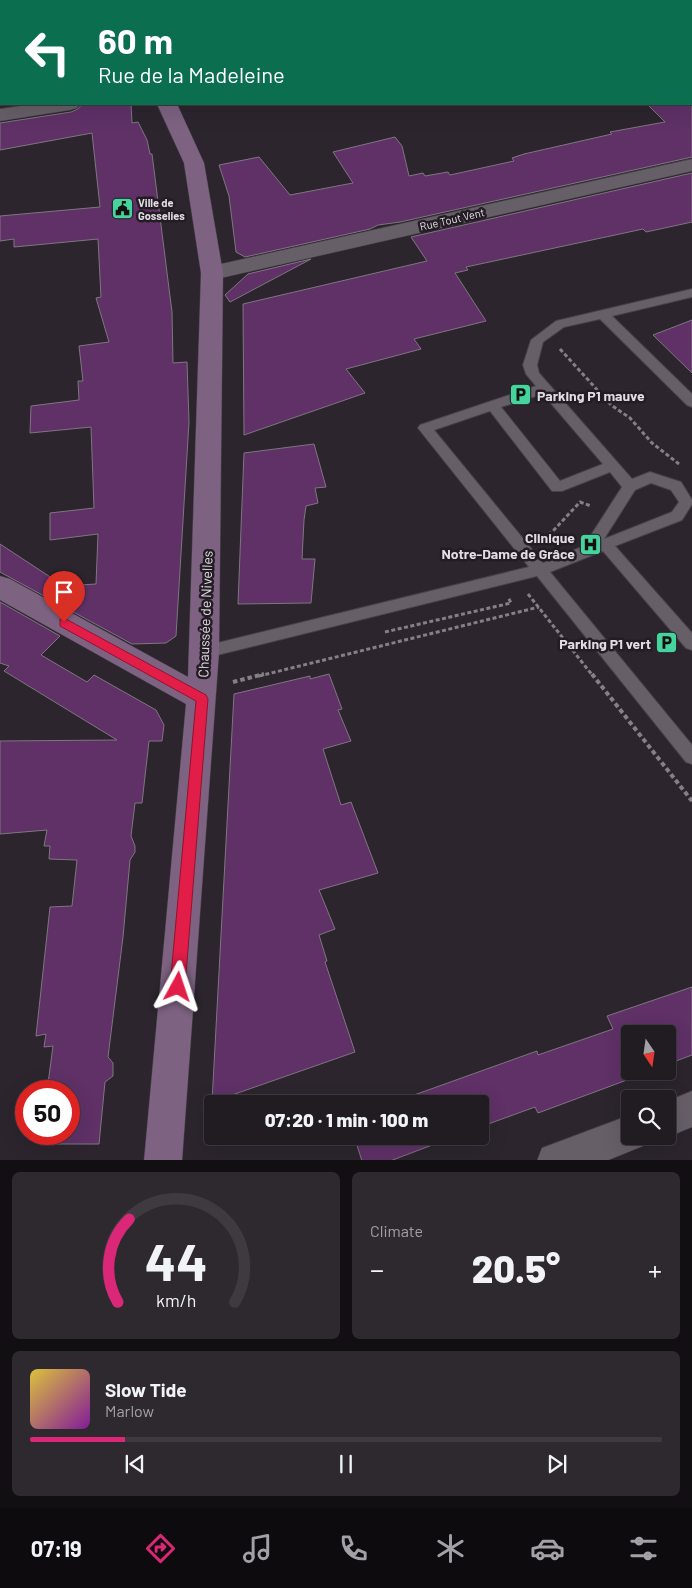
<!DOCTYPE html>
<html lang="en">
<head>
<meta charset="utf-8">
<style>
  :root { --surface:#211c22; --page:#2d292f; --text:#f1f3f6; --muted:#a2a1a5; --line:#3e3a40; --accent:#db2777 }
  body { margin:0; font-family:Barlow,sans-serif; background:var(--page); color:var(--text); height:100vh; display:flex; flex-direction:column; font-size:19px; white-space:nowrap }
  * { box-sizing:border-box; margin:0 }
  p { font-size:16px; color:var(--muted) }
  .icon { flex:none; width:28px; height:28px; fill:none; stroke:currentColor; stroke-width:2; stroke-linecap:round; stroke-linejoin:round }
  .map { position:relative; height:1160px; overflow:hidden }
  .sheet { display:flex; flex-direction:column; gap:12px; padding:12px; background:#120f13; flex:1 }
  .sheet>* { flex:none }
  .top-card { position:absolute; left:0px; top:0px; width:692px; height:105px; box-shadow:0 5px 20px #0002,0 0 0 1px var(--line); background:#0b6e4f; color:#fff; overflow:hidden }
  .needle { width:32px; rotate:167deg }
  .controls { position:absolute; left:621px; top:1025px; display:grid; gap:10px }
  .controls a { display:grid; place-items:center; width:55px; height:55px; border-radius:5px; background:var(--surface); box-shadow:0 5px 20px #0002,0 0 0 1px var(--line); font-size:25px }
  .speed { position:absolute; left:15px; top:1080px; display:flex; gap:10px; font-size:25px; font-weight:700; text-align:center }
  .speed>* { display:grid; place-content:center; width:65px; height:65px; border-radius:50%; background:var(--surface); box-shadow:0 5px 20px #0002,0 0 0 1px var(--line); line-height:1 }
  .speed .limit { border:8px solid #d22; background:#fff; color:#111 }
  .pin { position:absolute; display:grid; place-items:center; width:42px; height:42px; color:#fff; margin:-51px -21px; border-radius:50% 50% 50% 0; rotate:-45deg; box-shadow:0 0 5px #0007 }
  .pin .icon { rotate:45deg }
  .me { position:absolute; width:55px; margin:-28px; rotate:5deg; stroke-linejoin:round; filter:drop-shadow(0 0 4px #0008) }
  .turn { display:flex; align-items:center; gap:18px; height:105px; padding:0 15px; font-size:22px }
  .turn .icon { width:65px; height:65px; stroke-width:2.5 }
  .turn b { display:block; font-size:35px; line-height:42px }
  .big { font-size:38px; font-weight:800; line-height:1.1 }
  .sheet .tile { flex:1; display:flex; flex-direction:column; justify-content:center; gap:8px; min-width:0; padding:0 18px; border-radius:8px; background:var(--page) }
  .sheet .dial { align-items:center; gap:0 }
  .dial svg { height:130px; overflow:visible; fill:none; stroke:var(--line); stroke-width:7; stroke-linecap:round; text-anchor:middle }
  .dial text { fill:var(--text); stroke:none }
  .song { display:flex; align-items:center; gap:15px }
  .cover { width:60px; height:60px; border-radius:8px; background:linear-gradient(135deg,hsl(50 70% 55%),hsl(290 70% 35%)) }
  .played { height:5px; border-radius:2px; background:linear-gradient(90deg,var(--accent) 15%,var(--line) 15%) }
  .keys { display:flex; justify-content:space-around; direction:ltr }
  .heat { display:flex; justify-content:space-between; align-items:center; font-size:28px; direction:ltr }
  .sheet .tiles { flex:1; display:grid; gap:12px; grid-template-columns:1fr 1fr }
  .tile:last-child { grid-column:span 2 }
  .trip { position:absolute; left:204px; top:1095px; width:285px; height:50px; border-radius:5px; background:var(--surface); box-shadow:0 5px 20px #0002,0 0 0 1px var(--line); font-weight:800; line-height:50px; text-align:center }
  .tab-bar { display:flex; height:80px; justify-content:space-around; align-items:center; background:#0d0b0e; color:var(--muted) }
  .tab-bar .icon { width:35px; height:35px }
  .tab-bar .current { color:var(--accent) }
  .tab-bar b { font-size:22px; color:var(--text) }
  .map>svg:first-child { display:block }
</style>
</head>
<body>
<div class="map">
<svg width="692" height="1161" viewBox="0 0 692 1161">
  <rect width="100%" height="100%" fill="#2c252e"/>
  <path fill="#5f3167" stroke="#7f7680" d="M82,104H131L132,123L138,122L147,140L150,154H152L172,312L173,363L187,362L189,422L176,636L166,643L132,644L0,572V544L64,586L96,584L98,534L50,540V513L94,508L91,427L30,433L31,406L79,400L78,381H83L79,346L109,342L96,298L101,297L98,239L14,247V239L0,241V216L100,207L92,133L0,150V123L71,112L78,109Z
    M647,104H692V157L400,222L378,225L370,229L245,257L236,252L229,196L219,165L259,157L290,195L353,183L333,152L395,137L402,146L409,176L423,173L425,176L448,172L450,175L514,161L512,158L524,154L612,134L610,132L665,122Z
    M692,173V222L646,232L643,229L466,267L468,270L455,273L486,321L414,339L421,349L346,369L365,393L244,435L243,304L427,261L411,237Z
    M311,259L230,302L225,295L248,274Z
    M692,320V373L653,335Z
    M314,444L326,487L315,488L318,503L306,506L304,520L302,559H315L311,603L238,604L244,453Z
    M0,602L60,636L41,655L87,682L94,675L156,710L164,725L162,741H149L142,803H135L131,836L135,846V852L130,860L123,937L108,1057L113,1063V1076L105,1082L99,1144H39L41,1134H69V1091H47L53,1046L44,1047L46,1034L36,1036L50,907L72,906L77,860L49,859L50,846H44L47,830L0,834V741L117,740L4,671L9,666L0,663Z
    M329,674L342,709L338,710L351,741L323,749L341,805L351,802L378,873L319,890L335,929L319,935L327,961L325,962L355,1052L212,1102L234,694L310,676V679Z
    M692,987V1055L668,1064V1034H630V1071H650L635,1077L538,1113L535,1107L480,1127V1104H389L537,1051L538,1055L613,1029L607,1016Z
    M354,1136H456L390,1161H362Z"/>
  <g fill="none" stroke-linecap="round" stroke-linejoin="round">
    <defs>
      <path id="lane" d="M692,289V297L612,316L692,394V407L687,405L600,319L564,327L543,342L537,365L539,373L632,479L650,472L681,482L692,500V504L682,520L615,546L692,633V650L686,648L603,551L550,572L692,745V764L686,762L537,576L205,658L199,656L197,652L199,648L205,646L529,567L418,428L420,425L536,386L526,374L523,365L531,340L556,321ZM543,394L603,464L560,481L501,407ZM490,411L552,491H562L610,472L622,487L584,546L543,563L434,430ZM651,483L671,490L679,502L672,512L604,539L635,490Z"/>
      <path id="street" d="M34,104H80L77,108L70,110L0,121V109Z
        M692,159V171L212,280L204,278L201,273L204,268L212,266Z
        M692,1091V1127L668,1137L665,1136H668V1101Z
        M630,1115V1136H647L643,1146L606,1161H537L542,1148Z"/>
      <path id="secondary" d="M101,0H120L121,1H102Z
        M157,104H177L204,163L223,273L219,652L182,1161H144L186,704L0,600V576L10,579L188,677L201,273L184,163Z"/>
    </defs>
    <use href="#lane" stroke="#464047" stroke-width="2"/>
    <use href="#street" stroke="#464047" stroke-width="1"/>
    <use href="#secondary" stroke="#464047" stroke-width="1"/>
    <path stroke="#857f86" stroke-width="3" stroke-dasharray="4 2.5" stroke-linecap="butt" d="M560,349L611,405L630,418L652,443L679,464
      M542,537L552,532L580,502L591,506
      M528,594L593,676
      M385,632L511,603L508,597
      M259,676L539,607"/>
    <path stroke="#857f86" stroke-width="4" stroke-dasharray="4.5 3" stroke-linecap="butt" d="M592,674L692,801
      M233,682L264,674"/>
    <use href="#lane" fill="#675f68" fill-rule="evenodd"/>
    <use href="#street" fill="#675f68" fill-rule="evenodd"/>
    <use href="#secondary" fill="#7d6282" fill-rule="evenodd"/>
  </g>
  <path fill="#e11d48" stroke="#92132f" d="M64,618L206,695L208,699L185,987L183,992L178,994L172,992L170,987L196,701L60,626V619Z"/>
  <defs>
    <symbol id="civic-square" viewBox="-11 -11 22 22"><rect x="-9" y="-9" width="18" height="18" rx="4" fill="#46d49e" stroke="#231c24"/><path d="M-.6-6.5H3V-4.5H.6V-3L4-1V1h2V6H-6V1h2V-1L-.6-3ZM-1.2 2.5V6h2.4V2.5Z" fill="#111"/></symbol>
    <symbol id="parking-square" viewBox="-11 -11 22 22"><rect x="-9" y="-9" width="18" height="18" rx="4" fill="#46d49e" stroke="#231c24"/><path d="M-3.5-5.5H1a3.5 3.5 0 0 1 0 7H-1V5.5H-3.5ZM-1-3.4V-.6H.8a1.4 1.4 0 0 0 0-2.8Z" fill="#111"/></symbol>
    <symbol id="hospital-square" viewBox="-11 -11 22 22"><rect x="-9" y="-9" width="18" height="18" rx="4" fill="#46d49e" stroke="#231c24"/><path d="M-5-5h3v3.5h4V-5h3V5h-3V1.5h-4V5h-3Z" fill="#111"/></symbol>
  </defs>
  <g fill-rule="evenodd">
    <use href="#civic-square" x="110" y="196" width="25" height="25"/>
    <use href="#parking-square" x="508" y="382" width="25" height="25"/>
    <use href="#hospital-square" x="578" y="532" width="25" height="25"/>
    <use href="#parking-square" x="654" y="630" width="25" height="25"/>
  </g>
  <g text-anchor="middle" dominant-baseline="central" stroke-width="5" stroke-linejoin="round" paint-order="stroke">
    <g font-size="11" font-weight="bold" fill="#e1dde2" stroke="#231c24" text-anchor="start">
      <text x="138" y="202">Ville de<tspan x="138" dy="13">Gosselies</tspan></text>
    </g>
    <g font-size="11" fill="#e1dde2" stroke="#231c24">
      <text transform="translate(452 219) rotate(-13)">Rue Tout Vent</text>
    </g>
    <g font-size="14" font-weight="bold" fill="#e1dde2" stroke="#231c24" text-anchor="end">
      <text x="537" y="395" text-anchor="start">Parking P1 mauve</text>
      <text x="575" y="537">Clinique<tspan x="575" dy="16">Notre-Dame de Grâce</tspan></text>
      <text x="651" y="643">Parking P1 vert</text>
    </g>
    <g font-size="14" fill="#e1dde2" stroke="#231c24">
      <text transform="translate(205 614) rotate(-88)">Chaussée de Nivelles</text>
    </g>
  </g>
</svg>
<div class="controls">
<a><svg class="needle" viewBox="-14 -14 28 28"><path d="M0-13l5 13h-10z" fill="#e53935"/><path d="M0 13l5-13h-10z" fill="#a2a1a5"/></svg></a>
<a><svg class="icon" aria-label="search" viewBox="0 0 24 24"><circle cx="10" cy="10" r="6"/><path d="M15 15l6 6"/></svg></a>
</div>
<div class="speed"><div class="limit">50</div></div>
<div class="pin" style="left:64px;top:622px;background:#d93025"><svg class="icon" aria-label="arrive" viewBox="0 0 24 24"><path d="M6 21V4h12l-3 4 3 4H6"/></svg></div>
<svg class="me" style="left:178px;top:987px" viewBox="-20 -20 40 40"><path d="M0-17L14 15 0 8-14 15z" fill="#e11d48" stroke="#fff" stroke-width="4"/></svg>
<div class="trip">07:20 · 1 min · 100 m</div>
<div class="top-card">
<div class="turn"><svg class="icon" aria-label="left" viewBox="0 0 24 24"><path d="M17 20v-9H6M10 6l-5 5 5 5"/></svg><div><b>60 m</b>Rue de la Madeleine</div></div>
</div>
</div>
<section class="sheet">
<div class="tiles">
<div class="tile dial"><svg viewBox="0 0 100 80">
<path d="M14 69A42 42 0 1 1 86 69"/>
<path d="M14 69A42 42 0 0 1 21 18" stroke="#db2777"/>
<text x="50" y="56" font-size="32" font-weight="700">44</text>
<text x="50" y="72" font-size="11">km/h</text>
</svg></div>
<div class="tile"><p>Climate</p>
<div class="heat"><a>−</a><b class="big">20.5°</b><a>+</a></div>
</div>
<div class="tile">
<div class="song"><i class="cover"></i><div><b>Slow Tide</b><p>Marlow</p></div></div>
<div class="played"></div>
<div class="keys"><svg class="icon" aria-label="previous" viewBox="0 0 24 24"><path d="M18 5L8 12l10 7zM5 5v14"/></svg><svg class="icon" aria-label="pause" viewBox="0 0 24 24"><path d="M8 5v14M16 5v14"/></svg><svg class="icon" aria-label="next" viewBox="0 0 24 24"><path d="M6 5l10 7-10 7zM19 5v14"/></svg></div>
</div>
</div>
</section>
<nav class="tab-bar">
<b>07:19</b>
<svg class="icon current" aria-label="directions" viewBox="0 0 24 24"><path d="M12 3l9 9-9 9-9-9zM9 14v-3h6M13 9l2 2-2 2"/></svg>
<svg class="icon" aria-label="music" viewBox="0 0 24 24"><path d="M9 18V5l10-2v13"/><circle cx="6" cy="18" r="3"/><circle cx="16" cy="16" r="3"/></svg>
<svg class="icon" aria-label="phone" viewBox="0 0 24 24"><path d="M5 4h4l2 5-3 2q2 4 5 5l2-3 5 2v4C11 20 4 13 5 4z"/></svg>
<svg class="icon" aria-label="climate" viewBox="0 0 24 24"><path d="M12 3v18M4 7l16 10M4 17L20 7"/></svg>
<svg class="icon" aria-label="car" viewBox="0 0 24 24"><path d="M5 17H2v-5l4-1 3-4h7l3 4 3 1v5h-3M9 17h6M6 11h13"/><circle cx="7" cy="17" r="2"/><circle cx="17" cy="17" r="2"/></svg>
<svg class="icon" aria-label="filters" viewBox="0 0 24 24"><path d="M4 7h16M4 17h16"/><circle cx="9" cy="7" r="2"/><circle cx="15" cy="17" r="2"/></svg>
</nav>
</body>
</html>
